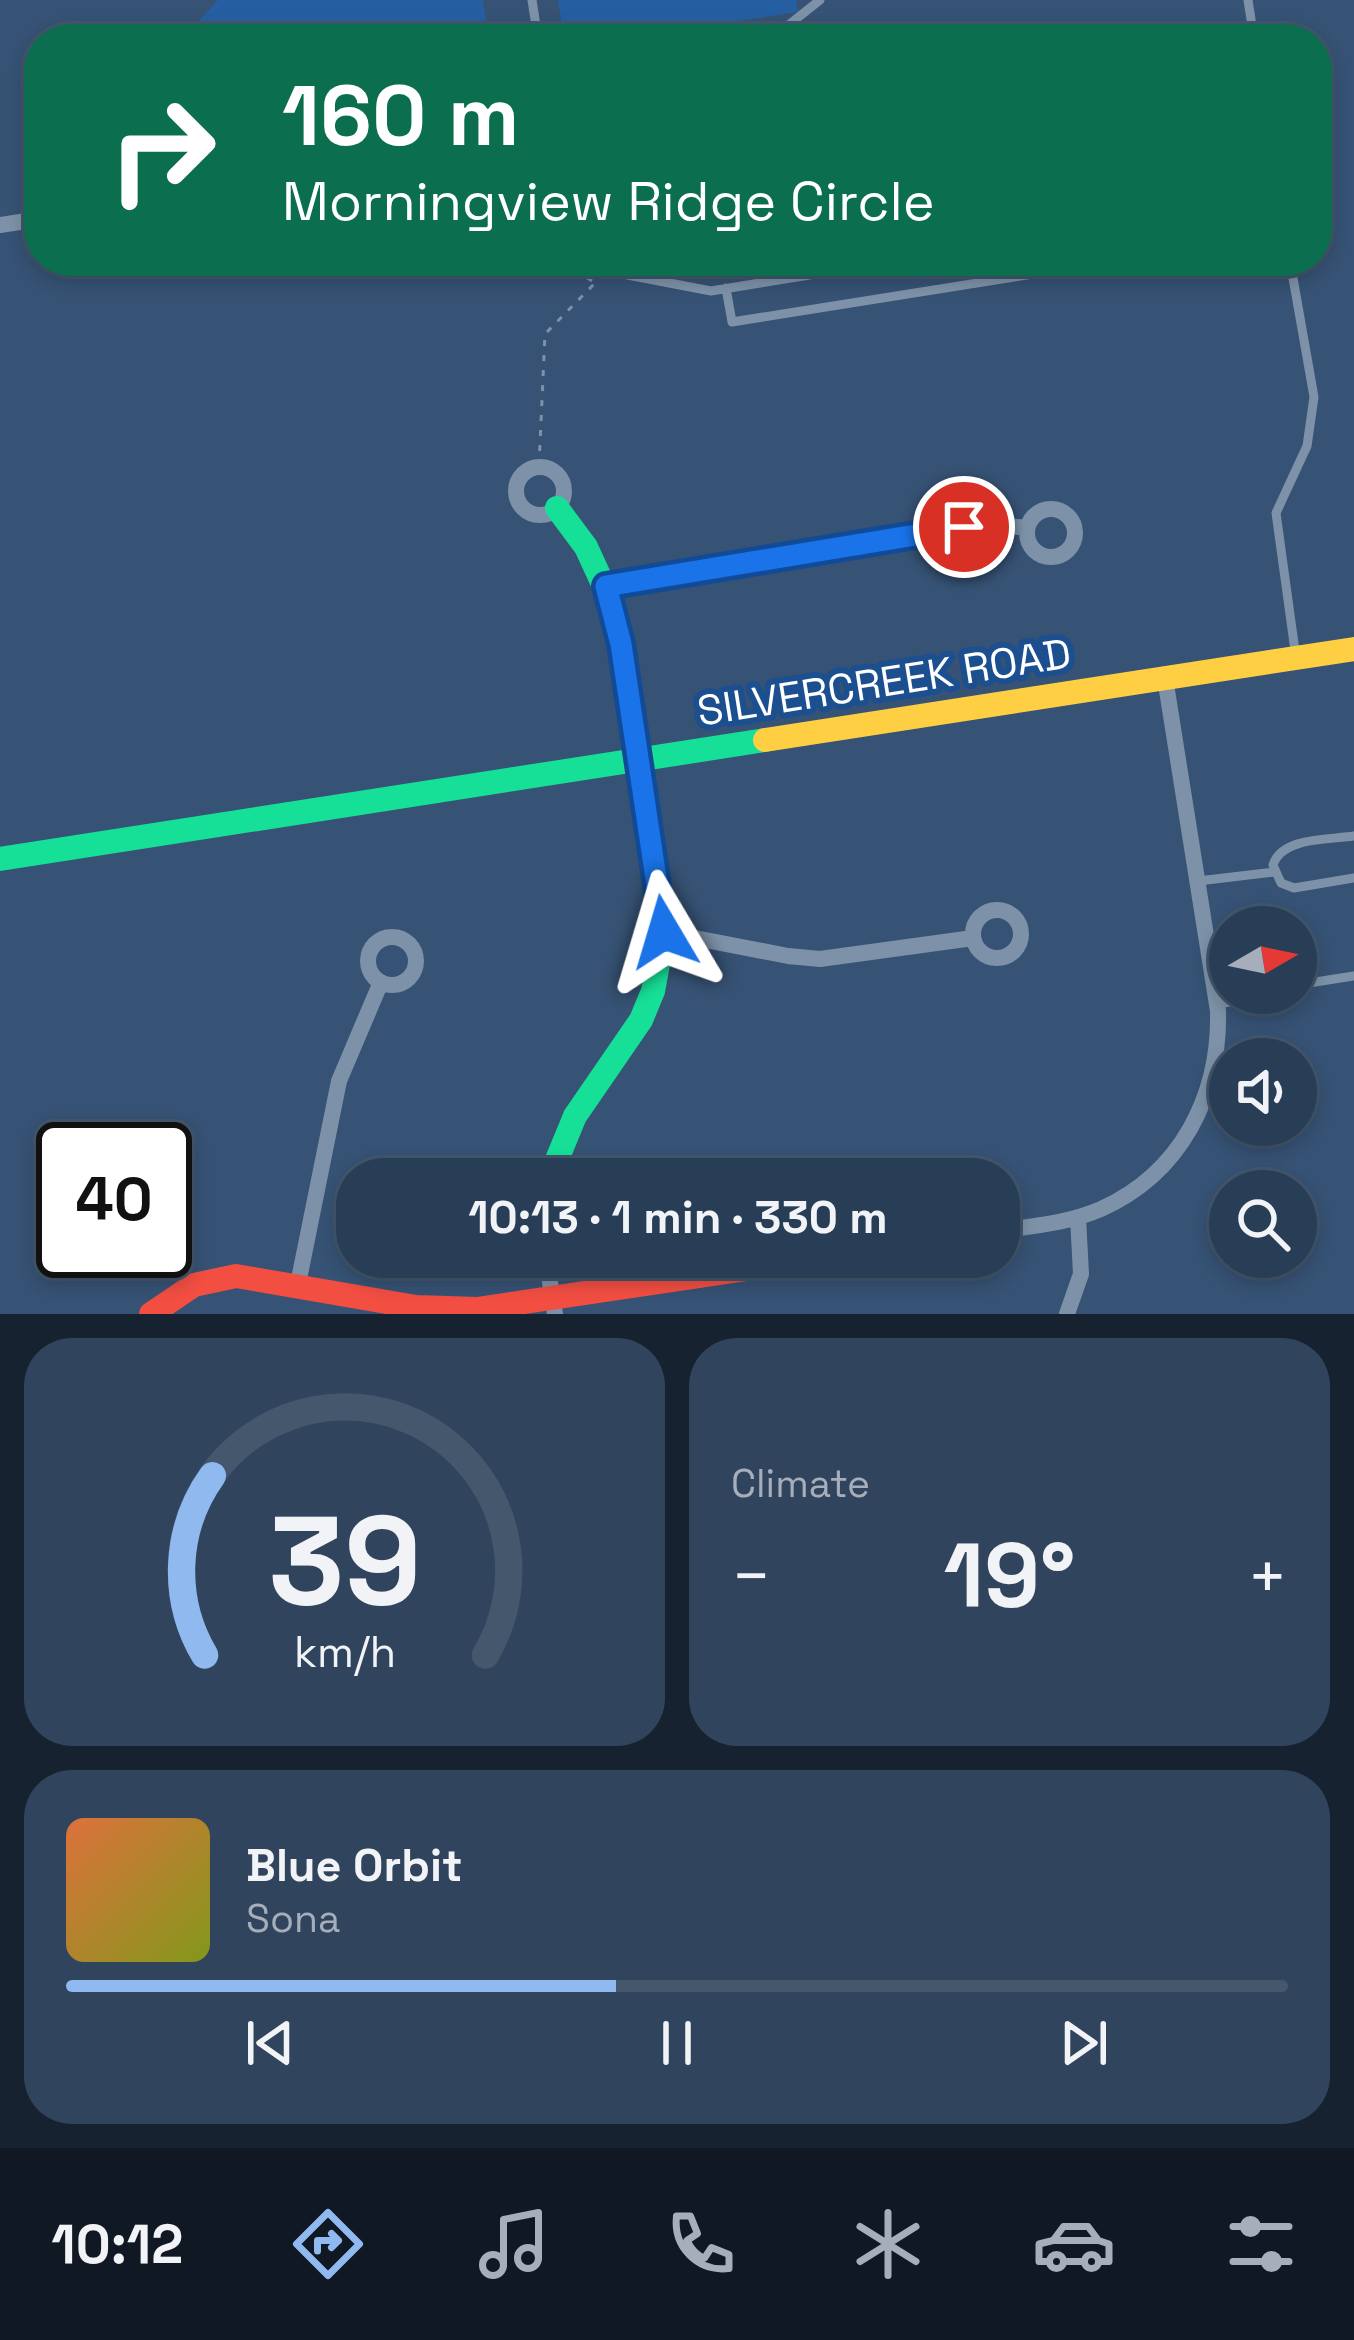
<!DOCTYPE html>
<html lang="en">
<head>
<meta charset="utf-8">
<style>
  :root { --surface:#283e57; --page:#30455d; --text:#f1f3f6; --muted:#a5aeba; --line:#44576d; --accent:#90b9f0 }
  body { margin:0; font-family:"Space Grotesk",sans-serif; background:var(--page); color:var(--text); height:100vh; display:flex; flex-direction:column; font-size:45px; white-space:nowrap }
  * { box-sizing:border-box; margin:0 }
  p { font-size:39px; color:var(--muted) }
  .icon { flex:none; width:66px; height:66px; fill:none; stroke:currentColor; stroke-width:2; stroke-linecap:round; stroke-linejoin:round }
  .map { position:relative; height:1314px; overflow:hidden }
  .side { display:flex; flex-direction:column; gap:24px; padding:24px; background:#162230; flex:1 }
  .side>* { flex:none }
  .banner { position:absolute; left:24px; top:24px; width:1308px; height:252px; border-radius:48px; box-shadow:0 6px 18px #0003,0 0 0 3px var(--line); background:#0b6e4f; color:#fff; overflow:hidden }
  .needle { width:78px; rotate:81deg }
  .controls { position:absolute; left:1209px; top:906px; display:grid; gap:24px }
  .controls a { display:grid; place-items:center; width:108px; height:108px; border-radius:50%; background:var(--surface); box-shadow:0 6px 18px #0003,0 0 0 3px var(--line); font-size:60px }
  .speed { position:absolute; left:36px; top:1122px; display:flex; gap:24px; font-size:60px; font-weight:700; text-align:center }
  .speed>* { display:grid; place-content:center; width:156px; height:156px; border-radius:50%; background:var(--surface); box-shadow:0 6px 18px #0003,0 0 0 3px var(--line); line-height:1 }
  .speed .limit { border:6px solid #111; border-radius:18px; background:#fff; color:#111 }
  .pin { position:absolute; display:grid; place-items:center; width:102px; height:102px; color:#fff; margin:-51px; border:6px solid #fff; border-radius:50%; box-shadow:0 3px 12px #0007 }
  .me { position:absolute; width:132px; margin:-66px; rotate:353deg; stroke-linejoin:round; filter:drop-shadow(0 0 9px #0008) }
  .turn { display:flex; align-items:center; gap:42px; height:252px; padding:0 60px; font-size:54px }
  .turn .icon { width:156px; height:156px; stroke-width:2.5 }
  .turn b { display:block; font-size:84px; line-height:102px }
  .big { font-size:90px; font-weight:700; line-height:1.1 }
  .side .widget { flex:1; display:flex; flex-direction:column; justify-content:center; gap:18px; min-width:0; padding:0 42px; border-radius:48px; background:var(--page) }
  .side .dial { align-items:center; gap:0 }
  .dial svg { height:312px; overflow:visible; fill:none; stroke:var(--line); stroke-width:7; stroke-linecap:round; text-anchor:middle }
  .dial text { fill:var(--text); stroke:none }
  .song { display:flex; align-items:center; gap:36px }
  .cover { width:144px; height:144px; border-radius:18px; background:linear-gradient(135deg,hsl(20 70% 55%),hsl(70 70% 35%)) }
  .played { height:12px; border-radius:6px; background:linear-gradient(90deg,var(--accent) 45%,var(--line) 45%) }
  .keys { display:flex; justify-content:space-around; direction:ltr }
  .heat { display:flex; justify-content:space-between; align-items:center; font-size:66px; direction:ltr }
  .side .tiles { flex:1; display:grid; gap:24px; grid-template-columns:1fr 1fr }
  .widget:last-child { grid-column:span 2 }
  .trip { position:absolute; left:336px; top:1158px; width:684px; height:120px; border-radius:48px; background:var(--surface); box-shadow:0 6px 18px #0003,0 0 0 3px var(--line); font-weight:700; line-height:120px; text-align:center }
  .tab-bar { display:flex; height:192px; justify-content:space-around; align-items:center; background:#101923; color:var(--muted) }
  .tab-bar .icon { width:84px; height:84px }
  .tab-bar .active { color:var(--accent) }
  .tab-bar b { font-size:54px; color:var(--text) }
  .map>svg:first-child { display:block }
</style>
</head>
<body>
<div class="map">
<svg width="1354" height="1314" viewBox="0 0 1354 1314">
  <rect width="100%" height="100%" fill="#365274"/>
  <path fill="#265fa1" d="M218,0H483L489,39H129L192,28Z
    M558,0H796L798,12L619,39H564Z"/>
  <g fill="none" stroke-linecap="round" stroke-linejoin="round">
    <path stroke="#7d92a8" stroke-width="3" stroke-dasharray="6 9" stroke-linecap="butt" d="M109,261L115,267L172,261
      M562,261L595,283
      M651,261L707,277
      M539,466L545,334L598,280"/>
    <path stroke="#7d92a8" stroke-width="9" d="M532,0L538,39
      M1248,0L1254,39
      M771,39L820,0
      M594,261L607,271L711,291L896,261
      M1290,261L1314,397L1307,446L1276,513L1296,658
      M726,288L732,322L1115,261
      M1354,836C1328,840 1282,837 1273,865L1281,883L1294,888L1354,878
      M1198,881L1274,872
      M1296,985L1354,976
      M1217,1004L1249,999L1253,993"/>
    <path stroke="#7d92a8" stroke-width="16" d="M0,225L39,219
      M516 491a24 24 0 1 1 48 0a24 24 0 1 1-48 0Z
      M1027 533a24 24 0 1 1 48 0a24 24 0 1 1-48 0Z
      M606,586L964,527L990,524L1027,528
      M973 934a24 24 0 1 1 48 0a24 24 0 1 1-48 0Z
      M664,932L788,956L820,959L973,938
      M368 961a24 24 0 1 1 48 0a24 24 0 1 1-48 0Z
      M999,1231C1033,1226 1069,1223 1101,1209C1181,1173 1220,1096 1218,1011L1165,678
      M546,1257L555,1314
      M298,1284L339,1081L381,982
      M1067,1314L1081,1274L1078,1217"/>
    <path stroke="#16e098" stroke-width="24" d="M0,859L765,740
      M549,1179L575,1116L641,1020L653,991L664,932L614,608L586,547L557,508"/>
    <path stroke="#ffcf43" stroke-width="24" d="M765,740L1354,649"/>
    <path stroke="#f24e42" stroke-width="24" d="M151,1314L194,1285L236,1276L416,1307L477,1309L827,1257"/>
  </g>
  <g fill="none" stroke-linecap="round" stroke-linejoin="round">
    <defs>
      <path id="route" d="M664,932L621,644L606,586L964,527"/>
    </defs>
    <use href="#route" stroke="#114b97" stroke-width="30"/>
    <use href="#route" stroke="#1a73e8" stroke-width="21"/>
  </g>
  <g text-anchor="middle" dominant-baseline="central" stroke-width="12" stroke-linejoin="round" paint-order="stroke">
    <g font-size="42" fill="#fff" stroke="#1b4f8f">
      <text transform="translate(884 682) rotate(-9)">SILVERCREEK ROAD</text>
    </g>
  </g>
</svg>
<div class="controls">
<a><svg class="needle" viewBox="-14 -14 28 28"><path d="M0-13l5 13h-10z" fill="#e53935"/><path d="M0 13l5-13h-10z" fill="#a5aeba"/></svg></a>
<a><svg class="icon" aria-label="sound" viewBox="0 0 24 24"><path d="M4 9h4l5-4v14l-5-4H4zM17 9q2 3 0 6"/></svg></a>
<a><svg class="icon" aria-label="search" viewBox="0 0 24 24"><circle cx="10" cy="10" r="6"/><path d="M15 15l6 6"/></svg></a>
</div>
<div class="speed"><div class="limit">40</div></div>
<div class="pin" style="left:964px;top:527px;background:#d93025"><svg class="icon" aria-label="arrive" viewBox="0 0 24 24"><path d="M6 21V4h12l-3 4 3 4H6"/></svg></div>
<svg class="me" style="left:664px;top:932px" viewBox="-20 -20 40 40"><path d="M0-17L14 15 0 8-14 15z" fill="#1a73e8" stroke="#fff" stroke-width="4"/></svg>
<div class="trip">10:13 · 1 min · 330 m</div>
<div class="banner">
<div class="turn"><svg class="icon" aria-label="right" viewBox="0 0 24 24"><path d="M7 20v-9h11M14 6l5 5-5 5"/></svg><div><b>160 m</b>Morningview Ridge Circle</div></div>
</div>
</div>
<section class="side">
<div class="tiles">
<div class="widget dial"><svg viewBox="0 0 100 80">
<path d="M14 69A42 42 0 1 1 86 69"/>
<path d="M14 69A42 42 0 0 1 16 23" stroke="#90b9f0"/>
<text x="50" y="56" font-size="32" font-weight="700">39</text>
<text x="50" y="72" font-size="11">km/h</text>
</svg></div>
<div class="widget"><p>Climate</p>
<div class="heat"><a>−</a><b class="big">19°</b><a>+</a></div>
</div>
<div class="widget">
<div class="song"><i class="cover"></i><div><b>Blue Orbit</b><p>Sona</p></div></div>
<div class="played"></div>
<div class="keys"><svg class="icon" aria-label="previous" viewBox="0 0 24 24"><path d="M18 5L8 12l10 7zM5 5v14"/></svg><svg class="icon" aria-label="pause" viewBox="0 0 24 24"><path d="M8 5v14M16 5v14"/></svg><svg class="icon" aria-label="next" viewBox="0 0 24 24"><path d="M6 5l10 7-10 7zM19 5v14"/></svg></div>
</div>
</div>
</section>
<nav class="tab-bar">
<b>10:12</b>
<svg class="icon active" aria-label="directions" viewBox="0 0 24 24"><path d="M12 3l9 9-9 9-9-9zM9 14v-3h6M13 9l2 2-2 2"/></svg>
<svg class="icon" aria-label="music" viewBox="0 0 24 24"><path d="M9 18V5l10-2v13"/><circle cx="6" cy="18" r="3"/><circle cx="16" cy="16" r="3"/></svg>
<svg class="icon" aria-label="phone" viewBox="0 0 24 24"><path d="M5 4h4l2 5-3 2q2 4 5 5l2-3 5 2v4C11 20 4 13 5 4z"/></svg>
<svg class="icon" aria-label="climate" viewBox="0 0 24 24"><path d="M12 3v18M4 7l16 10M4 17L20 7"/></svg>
<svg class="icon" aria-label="car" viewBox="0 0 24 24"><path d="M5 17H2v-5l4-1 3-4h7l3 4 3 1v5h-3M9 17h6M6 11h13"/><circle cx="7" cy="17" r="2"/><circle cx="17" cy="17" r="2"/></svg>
<svg class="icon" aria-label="filters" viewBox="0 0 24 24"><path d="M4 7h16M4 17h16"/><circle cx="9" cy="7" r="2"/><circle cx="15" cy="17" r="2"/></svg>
</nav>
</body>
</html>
